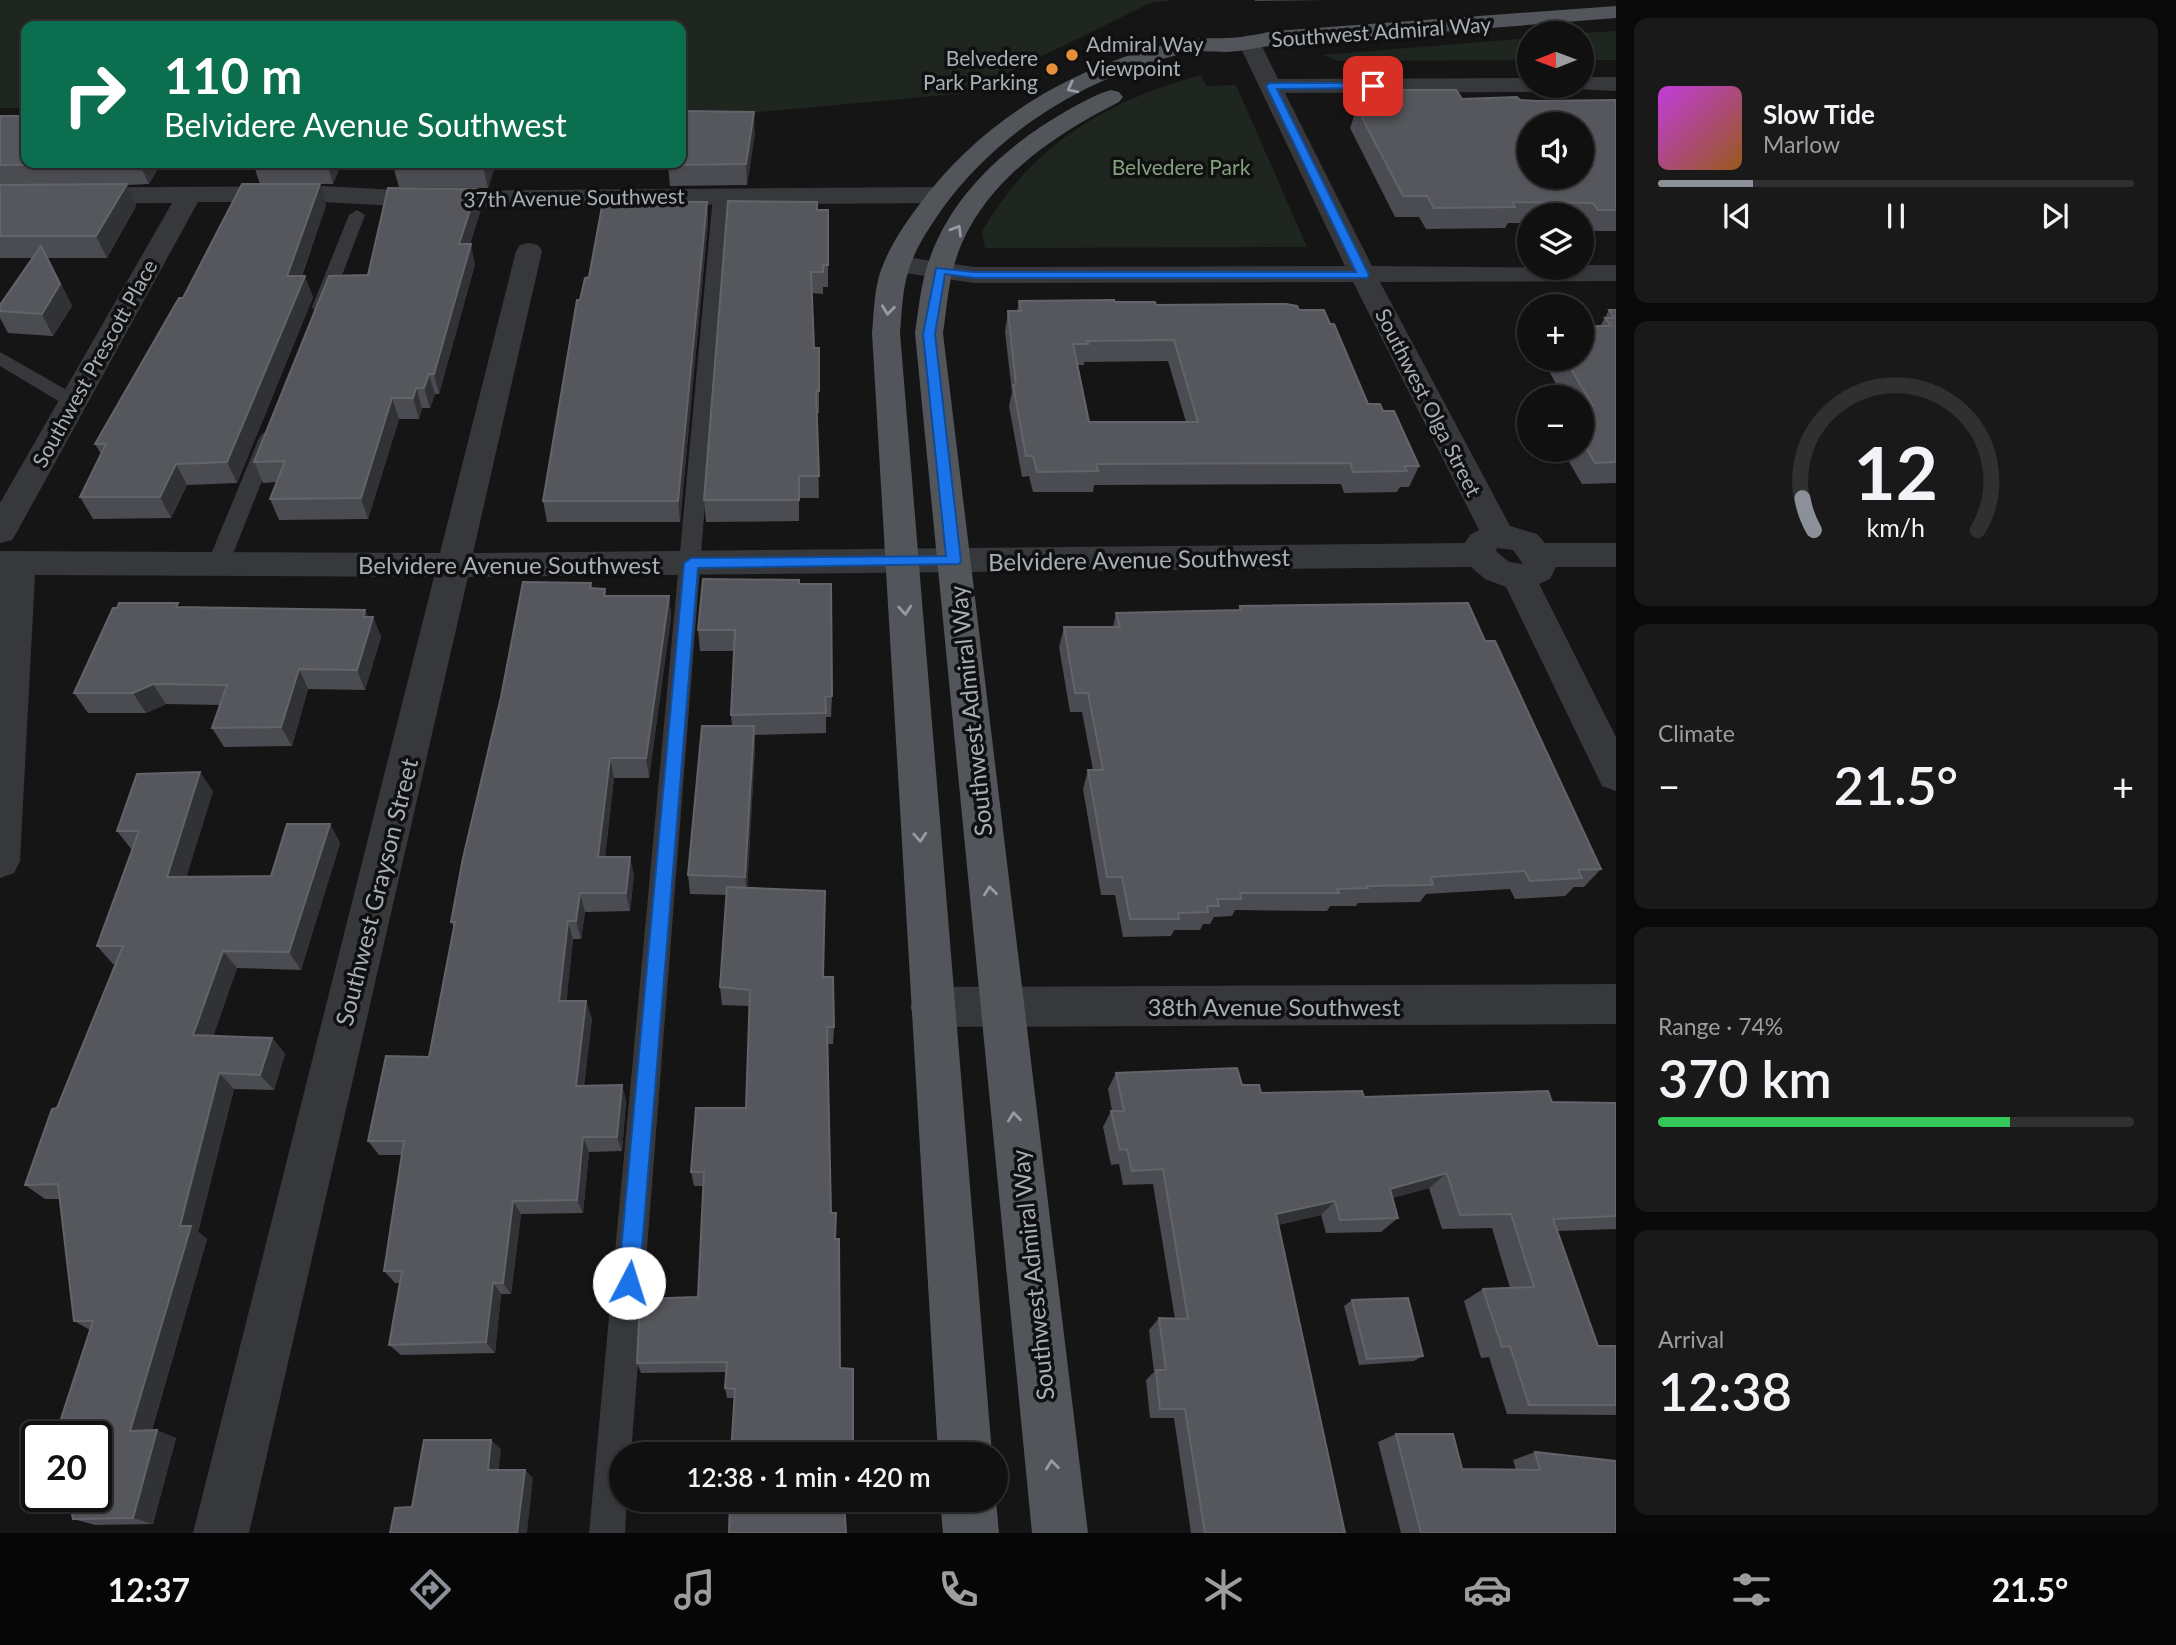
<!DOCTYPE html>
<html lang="en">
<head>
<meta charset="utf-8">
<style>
  :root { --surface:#101010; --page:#191919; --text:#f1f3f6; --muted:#9c9d9f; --line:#303030; --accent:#8c9099 }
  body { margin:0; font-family:Lato,sans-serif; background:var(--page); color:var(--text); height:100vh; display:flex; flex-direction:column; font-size:26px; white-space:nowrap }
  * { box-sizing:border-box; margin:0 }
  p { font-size:23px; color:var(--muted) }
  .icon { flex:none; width:38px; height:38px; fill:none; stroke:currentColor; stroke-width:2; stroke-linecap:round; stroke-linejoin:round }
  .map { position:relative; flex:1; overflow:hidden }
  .sheet { display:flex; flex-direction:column; gap:18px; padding:18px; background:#090909; width:560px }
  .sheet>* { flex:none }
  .banner { position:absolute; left:21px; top:21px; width:665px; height:147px; border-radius:14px; box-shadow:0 2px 5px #0004,0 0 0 2px var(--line); background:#0b6e4f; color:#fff; overflow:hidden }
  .needle { width:46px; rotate:269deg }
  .buttons { position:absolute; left:1517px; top:21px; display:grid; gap:14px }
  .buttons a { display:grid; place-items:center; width:77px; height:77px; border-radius:50%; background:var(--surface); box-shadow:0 2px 5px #0004,0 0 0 2px var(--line); font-size:35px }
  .speed { position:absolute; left:21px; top:1421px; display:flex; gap:14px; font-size:35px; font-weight:700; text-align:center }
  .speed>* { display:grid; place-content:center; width:91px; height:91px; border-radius:50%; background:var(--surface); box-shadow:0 2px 5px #0004,0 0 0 2px var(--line); line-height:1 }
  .speed .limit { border:4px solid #111; border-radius:10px; background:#fff; color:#111 }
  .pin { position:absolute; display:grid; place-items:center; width:60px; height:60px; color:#fff; margin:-30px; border-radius:14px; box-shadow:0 4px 10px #0006 }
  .me { position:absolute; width:77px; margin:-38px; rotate:5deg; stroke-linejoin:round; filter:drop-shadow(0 0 5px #0008) }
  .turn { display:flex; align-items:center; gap:24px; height:147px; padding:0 28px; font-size:32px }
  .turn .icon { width:91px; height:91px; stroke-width:2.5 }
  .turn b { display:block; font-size:49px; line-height:60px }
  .big { font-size:52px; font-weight:600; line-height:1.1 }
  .sheet .tile { flex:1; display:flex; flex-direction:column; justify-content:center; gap:10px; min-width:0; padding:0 24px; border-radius:14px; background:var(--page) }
  .sheet .dial { align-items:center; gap:0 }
  .dial svg { height:182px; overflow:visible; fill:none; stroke:var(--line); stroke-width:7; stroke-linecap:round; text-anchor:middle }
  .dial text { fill:var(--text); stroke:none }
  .song { display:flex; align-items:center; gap:21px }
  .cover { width:84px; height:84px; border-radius:10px; background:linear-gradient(135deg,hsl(290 70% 55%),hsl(30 70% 35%)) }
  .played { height:7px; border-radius:4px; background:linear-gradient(90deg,var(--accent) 20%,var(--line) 20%) }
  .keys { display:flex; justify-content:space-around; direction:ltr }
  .heat { display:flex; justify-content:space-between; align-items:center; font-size:38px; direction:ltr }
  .charge { height:10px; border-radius:5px; background:linear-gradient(90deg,#34c759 74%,var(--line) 0) }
  .trip { position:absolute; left:609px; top:1442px; width:399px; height:70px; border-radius:35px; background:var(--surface); box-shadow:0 2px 5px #0004,0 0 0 2px var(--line); font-weight:600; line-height:70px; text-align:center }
  .dock { display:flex; height:112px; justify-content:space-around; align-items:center; background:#060606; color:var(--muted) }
  .dock .icon { width:49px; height:49px }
  .dock .active { color:var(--accent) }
  .dock b { font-size:32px; color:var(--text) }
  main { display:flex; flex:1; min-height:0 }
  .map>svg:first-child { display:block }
</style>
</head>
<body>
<main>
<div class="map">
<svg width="1616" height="1533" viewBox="0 0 1616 1533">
  <rect width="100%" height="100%" fill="#151516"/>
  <path fill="#1f261f" d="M0,0H1174L1150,3L967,93L681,119V26H26V108H0Z
    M1616,31V60H1582V33Z
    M1529,38V60L1339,61L1323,55Z
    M1201,75L1206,86L1236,85L1307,247L985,248L982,231C1033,144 1106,101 1201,75Z"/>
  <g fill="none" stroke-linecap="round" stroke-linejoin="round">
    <path fill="#36383b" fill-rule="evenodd" d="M721,191L729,196L631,1454H621V1500H627L625,1533H589L713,196Z
      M357,210L365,215L330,307L321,312L315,311L312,307L349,215Z
      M0,352L79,397L82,401L72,407L65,405L0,366Z
      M269,432L276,434L279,438L229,564L226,569L218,572L210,569L207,564L259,438L262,434Z"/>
    <path fill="#36383b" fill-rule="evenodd" d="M1249,35L1257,37L1260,42L1278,79L1530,78V86H1541L1538,90L1530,92L1285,93L1372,266L1582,268V265H1616V281L1380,282L1510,526L1537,534L1545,543H1616V567H1556L1550,579L1539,584L1616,737V791L1602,786L1506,587L1485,579L1471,567L468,577L249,1533H193L434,577L35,575L20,861L14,873L0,878V551L440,553L516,251L520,245L529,243L538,245L542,251L473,553L1465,543L1470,535L1479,530L1353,282L974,283L898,272L888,270L885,264L888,258L898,256L974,267L1345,266L1238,42L1241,37ZM1497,548L1513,550L1523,564L1509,562L1496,551Z
      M1582,77H1616V91L1574,89L1572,86H1582Z
      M322,186L416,191L938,187L947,190L951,195L947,200L938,203L416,207L322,202H198L17,532L12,540L0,543V503L172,203L0,204V188Z
      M1616,984V1024L932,1027L916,1021L910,1007L916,993L932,987Z"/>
    <path fill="#52555a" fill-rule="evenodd" d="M1616,6V18L1275,45C1259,47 1243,51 1227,52C1213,52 1199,50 1185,53C1089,76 1001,128 942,209C929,228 916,247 909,269C902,290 902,312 900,333L992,1454H938L872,333C874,312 874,290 881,270C890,245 906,222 922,201C987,115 1080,63 1185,40C1199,37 1213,39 1227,38C1243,38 1259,34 1275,31Z
      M1111,90L1119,92L1123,97L1119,102C1052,136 981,183 956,259C948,283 947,308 943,333L1088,1533H1032L915,333C919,307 921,280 931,255C955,191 1010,143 1068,110C1081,103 1096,94 1111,90Z
      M940,1500H996L999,1533H943Z"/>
  </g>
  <path fill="#4b4c51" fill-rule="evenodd" d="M1255,0H1328L1255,1Z
    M1367,90L1462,99L1538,101L1616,100V231H1587L1582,224V215H1530V223H1508L1505,228L1426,229L1419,217H1395L1350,128L1357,108H1361Z
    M0,116L161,163L149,184L127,185L136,206L107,258H48L72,306L53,336L8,333L0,318V305L33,258H0Z
    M755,133L747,185L670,186L668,165Z
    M253,163H341L333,184H260Z
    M394,163H496L488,188L399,187L393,166Z
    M707,202L708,222L680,522H547L543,501L580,300L589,277Z
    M326,205L302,276L313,297L237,483L187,485L171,518L93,519L80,497L101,454L95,444L183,298Z
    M481,209L470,244L475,264L439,394H435L430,408H422L419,419H399L368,519L279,520L270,499L277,482L263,483L254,462L368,275Z
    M817,210L828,265V287H823V294L812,293L814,348H819V413H817L819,498H799V521L706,522L704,500Z
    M1019,301L1115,302L1156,305L1299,310L1368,404L1383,411L1419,466L1409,487H1400L1397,492L1344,493L1341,484L1094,485L1093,492H1033L1029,476L1022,477L1009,406L1012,392L1005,332L1008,311H1017ZM1168,361L1186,422H1089L1078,365H1084V362Z
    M1609,310H1616V483L1582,484L1562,450H1582V397H1563L1547,367L1551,359H1582Z
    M591,583L592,588L605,589L606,596H669L671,617L649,778H614L605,857L634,875L630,911L585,912L581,939H573L566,1001L592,1018L584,1086L622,1085L626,1101L622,1151L589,1152L583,1213L521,1214L511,1294H501L495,1353L401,1355L389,1345L400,1283H395L384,1271L402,1155H379L368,1141L429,1057L454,927L451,922Z
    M799,584L832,696L831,717H826V733L755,735V747L747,888L823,977L834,1027L833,1044H828L831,1213L835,1239L840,1368L853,1452V1454H731L734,1398H727L725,1388L726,1372L641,1373L637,1363L698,1297L703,1186H694L691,1172L746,1108L749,1006L722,1005L720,987L727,895L690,894L688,875L732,726L731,715L734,651H700L698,630Z
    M1240,606L1485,641L1601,869L1584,887H1574L1565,896L1515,899L1510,889L1426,894L1420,902L1358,903L1356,906H1330L1327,911L1235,910L1232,916L1214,917L1210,924H1203L1200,930H1174L1171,936L1123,937L1115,895H1101L1083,789L1088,770H1093L1082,712H1070L1059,647L1064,627H1113L1116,613L1238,610Z
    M180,607L365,610L368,617H373L381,637L365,690L308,689L292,746L224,747L212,728L220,705L166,704L146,713H88L74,693Z
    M213,791L186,877L271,876L330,824L340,843L301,970L237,968L213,1036L272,1038L285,1054L274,1090L234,1089L198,1232L207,1239L152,1430L176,1438L153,1524L95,1525L73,1519L90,1330L74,1321L60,1199H45L25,1185L116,964H113L97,946L132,850L117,831Z
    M1116,1073L1242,1085L1261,1093L1364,1097L1616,1103V1229L1557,1231L1598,1346H1616V1415L1507,1414L1489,1357L1481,1358L1464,1301L1483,1289L1510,1288L1492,1228L1442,1229L1429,1188L1392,1198L1398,1218L1381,1232L1326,1233L1321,1215L1278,1225L1345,1533H1191L1174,1418H1150L1146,1380L1154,1372L1149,1330L1159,1318L1175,1319L1153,1184L1123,1185L1119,1164L1111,1165L1103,1127L1111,1111H1112L1108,1089Z
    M1352,1300L1423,1356L1414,1361L1359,1365L1344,1306Z
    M1396,1434L1462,1469L1516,1470L1513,1460L1535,1452L1616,1533H1401L1378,1442Z"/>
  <path fill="#313235" d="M754,112L755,133L747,185L746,164Z
    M139,163H161L149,184Z
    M327,163H341L333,184Z
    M484,163H496L488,188L483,166Z
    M127,184L136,206L107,258L96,236Z
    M320,184L326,205L294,297L287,276Z
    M477,189L481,209L463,264L459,244Z
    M707,202L708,222L680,522L678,501Z
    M471,244L475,264L439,394L434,374Z
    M52,267L72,306L53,336L42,314Z
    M305,276L313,297L237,483L227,462Z
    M429,374L435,394L430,408L424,388Z
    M416,388L422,408L419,419L413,398Z
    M392,398L399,419L368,519L361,498Z
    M176,464L187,485L171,518L160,497Z
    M669,596L671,617L649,778L646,758Z
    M365,610L371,624L373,617L381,637L365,690L357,670L363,617Z
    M299,669L308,689L292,746L281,727Z
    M153,684L166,704L146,713L133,693Z
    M754,726L755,747L747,896L745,877Z
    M610,758L614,778L603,875L598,857Z
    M200,772L213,791L181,895L167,877Z
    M330,824L340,843L301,970L289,952Z
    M630,857L634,875L630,911L626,893Z
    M580,893L585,912L581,939L576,921Z
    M568,921L573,939L565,1018L559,1001Z
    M223,951L237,968L208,1052L193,1035Z
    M586,1001L592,1018L582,1102L576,1086Z
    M272,1038L285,1054L274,1090L260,1075Z
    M219,1073L234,1089L198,1232L207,1239L149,1439L130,1431Z
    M622,1085L626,1101L622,1151L617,1137Z
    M583,1137L589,1152L583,1213L577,1200Z
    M1447,1173L1429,1188L1374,1203L1390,1189Z
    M513,1201L521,1214L511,1294L503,1283Z
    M1335,1201L1321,1215L1263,1228L1276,1214Z
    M493,1283L501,1294L495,1353L486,1342Z
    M157,1430L176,1438L153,1524L133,1518Z
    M491,1440L501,1449L498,1477L488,1470Z
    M525,1470L533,1478L527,1533H517Z"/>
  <path fill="#55575c" stroke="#62646a" stroke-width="2" fill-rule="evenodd" d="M1367,90H1456L1462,99L1517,97L1520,100L1538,101L1616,100V210H1598L1593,203L1512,202L1515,207L1434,208L1427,196H1403L1357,108H1376ZM1530,124H1582V177H1530Z
    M682,111L754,112L746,164L668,165V163H681Z
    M0,116H26V163H140L0,165Z
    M394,163H484L483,166H393Z
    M127,184L96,236H0V185Z
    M242,184H320L287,276H305L227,462L176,464L160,497H80L106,444H95L179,298H183Z
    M388,188L477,189L459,244H471L434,374H429L424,388H416L413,398H392L361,498L270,499L285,461L254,462L329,276L368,275Z
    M603,201L707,202L678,501H543L577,300H580L585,278L589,277Z
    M728,201L817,202V210H828V265H823V272H811L814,348H819V391H816L819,476H799V500H704Z
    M41,246L60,284L42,314L0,311V305Z
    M1114,300L1115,302H1155L1156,305L1286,304L1297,306L1299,310H1324L1330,324H1334L1368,404H1380L1383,411H1394L1419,466H1404L1407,471L1353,472L1350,463L1096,464L1098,471L1037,472L1033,456H1026L1013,385H1016L1008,311H1021L1019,301ZM1174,340L1198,422H1089L1073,344H1088L1087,341Z
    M1609,310H1616V462L1595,463L1582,441V425L1589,424L1582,413V407L1593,406L1565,359H1582V326H1611L1605,318H1614Z
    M703,579L799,580V584H831L832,696L825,697L826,713L731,715L735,630H698Z
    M523,582L591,583L590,588L605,589L604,596H669L646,758H610L598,857H630L626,893H580L576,921H568L559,1001H586L576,1086L622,1085L617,1137H583L577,1200L513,1201L503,1283H493L486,1342L389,1345L402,1271H384L404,1141H368L386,1056L429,1057L455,922H451L463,858L501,697Z
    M119,603H178L176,607L365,610L363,617H373L357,670L299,669L281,727L212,728L227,685L153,684L133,693H74L113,608H117Z
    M1468,603L1485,641H1495L1601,869L1578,870L1582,878L1530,881L1525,871L1431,877L1433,885L1367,886L1368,888L1337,889L1339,893H1240L1241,899H1217L1219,906H1207L1208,912L1178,913L1179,919H1130L1122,877H1107L1088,770H1103L1088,693H1075L1064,627H1120L1116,613L1241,610L1240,606Z
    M702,726H754L745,877L688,875Z
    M200,772L167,877L271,876L287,824H330L289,952L223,951L193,1035L272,1038L260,1075L219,1073L180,1226H191L130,1431L157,1430L133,1518L73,1519L68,1496H96V1437H55L93,1321H74L58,1184L25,1185L52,1109L57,1108L123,946H97L139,831H117L137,774Z
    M727,887L825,891L823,977H833L834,1027H827L831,1213H836L835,1239H839L840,1368L853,1369V1452L842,1451L843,1454H731L735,1389L725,1388L727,1362L637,1363L640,1299L698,1297L704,1172H691L696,1108H746L750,990L720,987Z
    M1237,1068L1242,1085H1259L1261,1093L1362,1091L1364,1097L1548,1091L1552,1102L1616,1103V1216L1553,1219L1598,1346H1616V1405H1529L1510,1346L1502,1347L1483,1289L1534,1287L1511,1214L1460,1215L1447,1173L1390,1189L1398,1218L1340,1220L1335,1201L1276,1214L1345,1533H1205L1185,1409H1160L1156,1370H1166L1159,1318L1188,1319L1163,1169L1132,1171L1127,1149L1120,1150L1111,1111H1124L1116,1073Z
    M1408,1298L1423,1356L1367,1359L1352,1300Z
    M1396,1434H1453L1462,1469L1540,1470L1535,1452L1616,1461V1533H1421Z
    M424,1440H491L488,1470H525L517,1533H390L395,1508L412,1507Z
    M730,1500H844L846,1533H729Z"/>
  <defs><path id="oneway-chevron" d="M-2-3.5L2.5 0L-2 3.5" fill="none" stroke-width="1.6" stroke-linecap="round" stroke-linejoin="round" transform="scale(1.75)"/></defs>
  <g stroke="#969ca4">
    <use href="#oneway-chevron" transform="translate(1072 88) rotate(153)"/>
    <use href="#oneway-chevron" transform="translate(957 230) rotate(-59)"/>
    <use href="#oneway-chevron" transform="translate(888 310) rotate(97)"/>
    <use href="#oneway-chevron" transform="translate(905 610) rotate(86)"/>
    <use href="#oneway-chevron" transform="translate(920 837) rotate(86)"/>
    <use href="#oneway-chevron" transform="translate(990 891) rotate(-96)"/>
    <use href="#oneway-chevron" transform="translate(1014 1117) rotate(-96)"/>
    <use href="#oneway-chevron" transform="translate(1052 1465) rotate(-96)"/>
  </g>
  <path fill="#1a73e8" stroke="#114b97" stroke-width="2" d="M1270,83H1373L1377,86L1373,88L1277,89L1369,275L1367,278H974L945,274L935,334L961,561L959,564L698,568L639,1283L636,1291L629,1294L621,1291L618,1283L684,563L691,558L946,556L923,334L936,268L974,272H1356L1266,86Z"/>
  <g fill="#e78f3c" stroke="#101011" stroke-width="2.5">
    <circle cx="1072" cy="55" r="7"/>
    <circle cx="1052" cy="69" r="7"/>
  </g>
  <g text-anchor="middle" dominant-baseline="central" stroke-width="7" stroke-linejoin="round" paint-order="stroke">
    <g font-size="21" fill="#a7aeb6" stroke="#101011">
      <text transform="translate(1381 31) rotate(-4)">Southwest Admiral Way</text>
      <text transform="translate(574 197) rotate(-1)">37th Avenue Southwest</text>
      <text transform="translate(94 363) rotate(-61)">Southwest Prescott Place</text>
      <text transform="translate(1429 402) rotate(63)">Southwest Olga Street</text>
    </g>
    <g font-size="21" fill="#a7aeb6" stroke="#101011" text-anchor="start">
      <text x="1086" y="43">Admiral Way<tspan x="1086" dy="24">Viewpoint</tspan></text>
      <text x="1038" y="57" text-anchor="end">Belvedere<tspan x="1038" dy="24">Park Parking</tspan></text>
    </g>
    <g font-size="21" fill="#83a07f" stroke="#101011">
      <text x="1181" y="166">Belvedere Park</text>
    </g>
    <g font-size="24" fill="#a7aeb6" stroke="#101011">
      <text transform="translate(1139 559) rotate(-1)">Belvidere Avenue Southwest</text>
      <text x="509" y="564">Belvidere Avenue Southwest</text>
      <text transform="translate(970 711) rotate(-96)">Southwest Admiral Way</text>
      <text transform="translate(376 892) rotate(-76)">Southwest Grayson Street</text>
      <text x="1274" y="1006">38th Avenue Southwest</text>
      <text transform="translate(1032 1275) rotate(-96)">Southwest Admiral Way</text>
    </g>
  </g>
</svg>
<div class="buttons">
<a><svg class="needle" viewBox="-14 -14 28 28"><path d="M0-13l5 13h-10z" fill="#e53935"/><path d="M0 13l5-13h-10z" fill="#9c9d9f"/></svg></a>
<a><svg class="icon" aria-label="sound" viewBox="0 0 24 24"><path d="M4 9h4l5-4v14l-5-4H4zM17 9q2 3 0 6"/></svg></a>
<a><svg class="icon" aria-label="layers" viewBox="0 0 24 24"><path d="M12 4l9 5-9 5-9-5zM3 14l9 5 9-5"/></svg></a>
<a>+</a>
<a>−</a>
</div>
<div class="speed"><div class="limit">20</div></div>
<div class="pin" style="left:1373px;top:86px;background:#d93025"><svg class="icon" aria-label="arrive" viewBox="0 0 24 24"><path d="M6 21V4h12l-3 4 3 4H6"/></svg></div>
<svg class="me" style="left:629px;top:1283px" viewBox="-20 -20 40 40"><circle r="19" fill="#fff"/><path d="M0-13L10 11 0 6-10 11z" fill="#1a73e8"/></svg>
<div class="trip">12:38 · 1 min · 420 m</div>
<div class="banner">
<div class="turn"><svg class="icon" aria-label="right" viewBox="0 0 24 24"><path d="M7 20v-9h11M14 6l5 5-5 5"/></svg><div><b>110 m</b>Belvidere Avenue Southwest</div></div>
</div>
</div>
<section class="sheet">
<div class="tile">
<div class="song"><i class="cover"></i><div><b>Slow Tide</b><p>Marlow</p></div></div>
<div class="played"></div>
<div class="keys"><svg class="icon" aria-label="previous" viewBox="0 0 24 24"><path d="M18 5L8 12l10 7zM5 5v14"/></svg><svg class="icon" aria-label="pause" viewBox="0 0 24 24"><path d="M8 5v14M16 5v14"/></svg><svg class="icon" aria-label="next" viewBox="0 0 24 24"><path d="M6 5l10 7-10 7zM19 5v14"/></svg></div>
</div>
<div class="tile dial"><svg viewBox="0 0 100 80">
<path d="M14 69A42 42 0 1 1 86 69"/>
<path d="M14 69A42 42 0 0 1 9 55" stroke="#8c9099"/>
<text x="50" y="56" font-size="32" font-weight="700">12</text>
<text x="50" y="72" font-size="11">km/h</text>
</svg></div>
<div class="tile"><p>Climate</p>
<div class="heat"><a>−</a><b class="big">21.5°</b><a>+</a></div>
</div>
<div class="tile"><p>Range · 74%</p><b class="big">370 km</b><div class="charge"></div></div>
<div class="tile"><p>Arrival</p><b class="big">12:38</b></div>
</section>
</main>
<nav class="dock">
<b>12:37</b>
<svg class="icon active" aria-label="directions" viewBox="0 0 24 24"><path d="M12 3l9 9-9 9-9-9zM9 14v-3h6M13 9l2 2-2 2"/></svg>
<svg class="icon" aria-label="music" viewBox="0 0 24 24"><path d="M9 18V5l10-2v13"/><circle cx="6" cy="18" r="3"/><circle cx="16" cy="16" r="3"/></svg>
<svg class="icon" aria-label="phone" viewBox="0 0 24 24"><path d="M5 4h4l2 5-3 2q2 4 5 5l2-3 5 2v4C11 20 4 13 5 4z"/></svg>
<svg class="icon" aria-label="climate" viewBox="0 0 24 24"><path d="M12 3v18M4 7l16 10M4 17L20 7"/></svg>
<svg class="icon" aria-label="car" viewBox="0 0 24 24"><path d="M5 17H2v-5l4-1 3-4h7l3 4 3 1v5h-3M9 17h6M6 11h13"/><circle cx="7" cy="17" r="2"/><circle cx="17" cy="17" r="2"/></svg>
<svg class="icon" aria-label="filters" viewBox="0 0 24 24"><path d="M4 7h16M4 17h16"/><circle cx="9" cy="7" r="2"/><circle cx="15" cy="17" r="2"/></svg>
<b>21.5°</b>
</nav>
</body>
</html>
